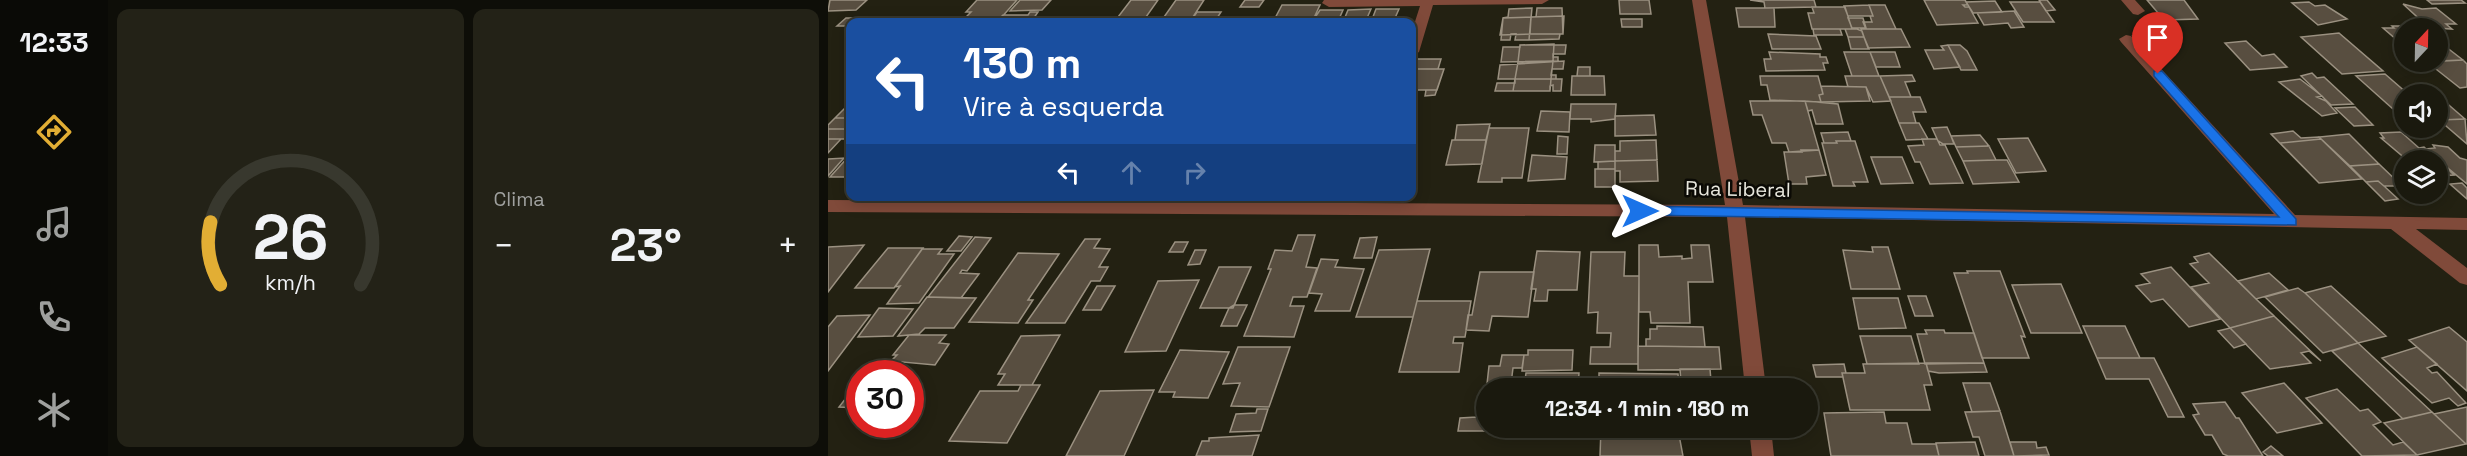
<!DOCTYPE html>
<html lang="pt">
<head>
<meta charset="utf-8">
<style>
  :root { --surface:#1a190e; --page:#232217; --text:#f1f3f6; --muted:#9fa09e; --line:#38382e; --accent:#e2ae34 }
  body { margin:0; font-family:"Space Grotesk",sans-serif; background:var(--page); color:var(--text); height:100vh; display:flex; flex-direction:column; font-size:22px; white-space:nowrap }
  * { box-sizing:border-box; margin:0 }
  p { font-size:20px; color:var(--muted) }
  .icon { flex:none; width:33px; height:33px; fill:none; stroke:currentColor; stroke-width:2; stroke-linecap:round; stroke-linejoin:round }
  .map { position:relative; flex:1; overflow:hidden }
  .sheet { display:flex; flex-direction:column; gap:9px; padding:9px; background:#0e0e08; width:720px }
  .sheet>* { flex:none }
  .guide { position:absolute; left:18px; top:18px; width:570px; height:183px; border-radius:12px; box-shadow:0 3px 15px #0003,0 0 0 2px var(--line); background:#1a4fa0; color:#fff; overflow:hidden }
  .needle { width:39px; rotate:22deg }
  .tools { position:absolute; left:1566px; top:18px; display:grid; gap:12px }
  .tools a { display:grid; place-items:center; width:54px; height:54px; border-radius:50%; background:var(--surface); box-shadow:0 3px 15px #0003,0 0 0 2px var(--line); font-size:30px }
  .speed { position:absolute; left:18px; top:360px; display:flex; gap:12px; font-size:30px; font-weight:700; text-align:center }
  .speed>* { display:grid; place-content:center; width:78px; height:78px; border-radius:50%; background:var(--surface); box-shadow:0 3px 15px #0003,0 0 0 2px var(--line); line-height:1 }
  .speed .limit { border:9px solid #d22; background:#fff; color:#111 }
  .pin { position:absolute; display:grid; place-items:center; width:51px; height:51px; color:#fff; margin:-62px -26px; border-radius:50% 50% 50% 0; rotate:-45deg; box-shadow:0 0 6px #0007 }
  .pin .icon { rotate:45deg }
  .me { position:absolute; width:66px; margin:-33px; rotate:90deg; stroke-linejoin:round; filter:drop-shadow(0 0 4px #0008) }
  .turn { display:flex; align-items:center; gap:21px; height:126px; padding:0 18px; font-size:27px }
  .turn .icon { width:78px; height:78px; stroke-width:2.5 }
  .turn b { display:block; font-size:42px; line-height:51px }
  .lanes { display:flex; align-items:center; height:57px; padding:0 18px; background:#0003; justify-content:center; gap:30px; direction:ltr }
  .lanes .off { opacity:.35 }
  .big { font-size:45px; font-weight:800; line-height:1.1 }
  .sheet .card { flex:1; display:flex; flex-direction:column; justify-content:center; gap:9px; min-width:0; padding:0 21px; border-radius:12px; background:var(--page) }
  .sheet .dial { align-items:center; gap:0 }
  .dial svg { height:156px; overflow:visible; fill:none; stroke:var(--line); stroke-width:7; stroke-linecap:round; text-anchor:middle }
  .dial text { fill:var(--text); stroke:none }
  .heat { display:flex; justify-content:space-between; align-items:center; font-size:33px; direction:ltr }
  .sheet .tiles { flex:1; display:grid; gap:9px; grid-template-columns:repeat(2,1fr) }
  .trip { position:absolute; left:648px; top:378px; width:342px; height:60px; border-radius:30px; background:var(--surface); box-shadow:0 3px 15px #0003,0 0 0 2px var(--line); font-weight:800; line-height:60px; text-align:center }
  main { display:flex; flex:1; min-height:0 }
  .menu { display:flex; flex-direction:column; width:108px; justify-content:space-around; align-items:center; background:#0a0a06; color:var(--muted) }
  .menu .icon { width:42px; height:42px }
  .menu .active { color:var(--accent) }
  .menu b { font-size:27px; color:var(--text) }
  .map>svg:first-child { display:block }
</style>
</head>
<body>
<main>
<nav class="menu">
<b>12:33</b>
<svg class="icon active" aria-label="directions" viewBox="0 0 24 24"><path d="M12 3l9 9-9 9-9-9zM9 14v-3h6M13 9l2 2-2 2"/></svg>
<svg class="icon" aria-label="music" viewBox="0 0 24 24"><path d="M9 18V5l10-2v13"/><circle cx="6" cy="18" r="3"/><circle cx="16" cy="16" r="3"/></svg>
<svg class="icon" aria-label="phone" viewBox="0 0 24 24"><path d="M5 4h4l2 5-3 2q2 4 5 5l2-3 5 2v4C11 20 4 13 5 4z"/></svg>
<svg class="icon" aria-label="climate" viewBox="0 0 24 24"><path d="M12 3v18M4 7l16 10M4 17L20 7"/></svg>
</nav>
<section class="sheet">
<div class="tiles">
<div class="card dial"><svg viewBox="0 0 100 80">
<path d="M14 69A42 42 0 1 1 86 69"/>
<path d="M14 69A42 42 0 0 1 9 37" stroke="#e2ae34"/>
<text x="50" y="56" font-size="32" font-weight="700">26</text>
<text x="50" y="72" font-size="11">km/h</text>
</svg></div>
<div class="card"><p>Clima</p>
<div class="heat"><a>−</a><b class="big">23°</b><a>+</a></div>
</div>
</div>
</section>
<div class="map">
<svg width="1639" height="456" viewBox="0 0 1639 456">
  <rect width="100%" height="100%" fill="#232112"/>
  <path fill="#584e40" stroke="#9b9181" stroke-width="1.5" d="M2,0H39L28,10L0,11Z
    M149,0H189L172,19L138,17L143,12H138Z
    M192,0H223L214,10L182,11Z
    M303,0H330L318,17H290Z
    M348,0H376L365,17H336Z
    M417,0H436L431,7H412Z
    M791,0H821L823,14H792Z
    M922,0H986L988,7L937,8L936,2Z
    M1096,0H1137L1140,5H1135L1137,7H1141L1150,23L1109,25Z
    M1211,0H1219L1227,10L1218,11Z
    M1319,0H1356L1370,19L1336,20Z
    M1599,0H1633L1637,3L1604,4Z
    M1167,1L1174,12L1145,13L1138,2Z
    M1182,2H1212L1226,22H1195Z
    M1481,2L1487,6L1497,5L1519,19L1490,25L1464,3Z
    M1575,4L1594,9L1608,8L1628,24H1618L1624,29L1607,28L1598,25Z
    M454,5H492L484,22H445Z
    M1041,5H1057L1068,29H1038L1035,22H1044L1042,16H1045Z
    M1041,5L1045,16H1020L1016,6Z
    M984,7H1017L1024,29H984L980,13H986Z
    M704,8L701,40H687L688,34H683L682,40H673L675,18L680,17L681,9Z
    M709,8H734L735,34H732L731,39L701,40L703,17H708Z
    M908,8H946L947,27H911Z
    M543,9L539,18H544L543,22H515L520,10Z
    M548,9H571L567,18H572L570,22H543Z
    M492,10H515L511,19L516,18L515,22H484Z
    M1186,11L1196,27L1183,28L1180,23L1156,25L1149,13Z
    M202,12H210L203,22H168L175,15H200Z
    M369,12H393L389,18L402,19L400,22H362Z
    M736,16L735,34H702L703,17Z
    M289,17H309L305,22H284Z
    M329,17H365L362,22H323Z
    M703,17L702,34L672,35L675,18Z
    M18,18H36L31,22H22V26H9Z
    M516,18L515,22H484L486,19Z
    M516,18H544L543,22H515Z
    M544,18H572L570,22H543Z
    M1020,18H1035L1038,28H1024Z
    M793,19H814V27H794Z
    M1564,26H1590L1593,28H1576V46L1555,28H1566Z
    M985,29H1012L1014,35H986Z
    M1017,29H1029L1034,31L1036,37H1020Z
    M1033,29H1073L1082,47L1040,48Z
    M1511,33L1555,71L1514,74L1473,37Z
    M940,34L988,36L993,49H944Z
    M1318,34L1334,50L1320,51L1305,36Z
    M1020,37H1036L1041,49H1023Z
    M1418,41L1434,56L1446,54L1459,67L1422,70L1397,43Z
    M726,44L725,61L690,62L692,45Z
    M692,45H738L737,54H725V57H730V61L673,62L675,47H692Z
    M1120,45L1132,67L1106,69L1097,50H1116L1113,46Z
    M1120,45H1132L1139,51L1149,70H1133Z
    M1610,47H1618L1635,60L1610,61Z
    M941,52L992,54V57H998L1000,63H995L997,70L938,71L936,59H943Z
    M1016,52H1042L1051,76H1024Z
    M1042,52H1067L1072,67H1048Z
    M589,59H613L610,69H616L607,95L597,96L598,90H587L584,96V72Z
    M1635,60L1639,64V87L1632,88L1599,62Z
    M725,61L723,79H687L690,62Z
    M736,61L735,69H724L723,75H728V79H670L672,65Z
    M750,67H762V76H749Z
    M585,69H616L609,90H587L584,96Z
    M1484,73L1489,78L1496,77L1525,104L1503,105L1473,76Z
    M1557,74L1580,94H1576V108L1565,109L1528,76Z
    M1084,75L1087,81L1077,82L1083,97H1061L1052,76Z
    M744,76H776L777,95H743Z
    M932,76H990L995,94L991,95L993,102L942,100L939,85H933Z
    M1017,76H1052L1063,101L1045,102L1038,87H1020Z
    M687,79H734L733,91H725V85L722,86V91H667L669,83H687Z
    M687,79H723L722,91H685Z
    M1472,79L1494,96L1489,97L1498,101L1509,113L1494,116L1451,82Z
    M993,86L1038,87L1042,101L993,102L991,95L995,94Z
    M1061,97H1092L1098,112H1085L1088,123H1071Z
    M1610,100H1615L1637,119L1611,120Z
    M922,101H977L991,150L961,152L958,143H944L934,115H925Z
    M977,101L1010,104L1015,124H988L984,110L980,111Z
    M22,103V118H7Z
    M743,104H788L787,119L763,122V119H742Z
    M1527,107L1545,125L1526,126L1507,108Z
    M713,111L742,112L741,132L709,131Z
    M826,115L828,135L787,136V116Z
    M7,118H22V129H0V125Z
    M1637,119L1639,144L1611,120Z
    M1071,123H1091L1100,139L1078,140Z
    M662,124L658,140H627L629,125Z
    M1119,127L1123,136L1126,144H1115L1110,141L1104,128Z
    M661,128H701L694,178H674V182H650Z
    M0,129H22V135L18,139H0Z
    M1465,131L1473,138L1491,137L1534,179L1491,183L1443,134Z
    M1020,132L1023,141H1008L1009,143H996L993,133Z
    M1573,132L1591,148L1596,147L1609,159L1579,160L1553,138H1556L1552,133Z
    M1521,134L1551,164L1522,166L1491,137Z
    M1152,135L1161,146L1128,147L1123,136Z
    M730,136L740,137L739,154H729Z
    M1200,138L1218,171L1188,173L1170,139Z
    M0,139H13L0,153Z
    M1094,139H1109L1112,145H1117L1135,183L1102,184L1092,162H1087L1080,146L1096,145Z
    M1493,139L1522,166L1534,179L1491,183L1452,143Z
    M624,140H658L654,164L618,165Z
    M828,140L829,160L787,161V151H792V141Z
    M1008,141H1027L1040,182H1025L1027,186H1005L994,143H1009Z
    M767,145H787V161L766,162Z
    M1605,145L1620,147L1632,158L1639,160V184L1597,149L1607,148Z
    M1161,146L1168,160L1135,161L1128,147Z
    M973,150H991L998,175L978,177L979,184H961L956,152H974Z
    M22,155V177H2Z
    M704,155L739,157L737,179L700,181Z
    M1043,157H1074L1085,183L1053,184Z
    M16,158L0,176V159Z
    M1609,159L1626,175L1610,176V160H1583Z
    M829,160L830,181L792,182V171H787V161Z
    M1168,160H1179L1191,182L1145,184L1135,161Z
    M787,161V169H770V162Z
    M1551,164L1574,186H1556L1550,181L1538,182L1522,166Z
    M767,169H787V187H767Z
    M1550,181L1556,186L1570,199L1557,201L1538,182Z
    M1634,183L1639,188V199L1622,184Z
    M470,235H487L478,267L489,268L479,297H465L462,306H476L466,337L416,336L443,269H440L447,250L464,251Z
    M131,236L144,237L133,251H119Z
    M147,237L163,238L139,271L134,270L132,273L151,274L133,298L100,297Z
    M549,237L544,258H526L532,238Z
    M257,239H272L266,248L282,249L271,267H280L272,281H263L237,323H198Z
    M347,242H360L355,252H341Z
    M36,245L0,292V247Z
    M811,245H830L831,257L854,256V259L864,258L863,245H881L885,282H860L862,323H823L822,312H811Z
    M1044,247H1060L1072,289H1023L1015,250L1045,252Z
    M60,248H95L66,288H27Z
    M94,249H114L110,254H126L91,303L59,304L72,286L67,287Z
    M602,249L585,317H528L551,250Z
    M367,250H378L372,264L360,265Z
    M709,251L752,252L749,290H720L719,301H706L708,289H703Z
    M763,252H797L796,276H811L810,364H762L763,347H782L783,333H769L770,312L760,313Z
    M190,253L231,254L200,300H205L190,323L141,322Z
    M1381,253L1428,299L1446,316L1402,328L1363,287L1381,283L1362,264L1370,262L1366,257Z
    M493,259L510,260L507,267L536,269L522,311H487L494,294L481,293Z
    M391,267H423L405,308H372Z
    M1343,267L1392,319L1361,327L1335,299L1323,302L1308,286L1322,283L1313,274Z
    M1139,271H1172L1197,337L1193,336L1201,358H1154L1126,273H1140Z
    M652,272H706L700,317L664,316L661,331L638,330L640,315H644Z
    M1441,273L1460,290L1428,299L1410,281Z
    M371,280L338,351L297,352L330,281Z
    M1233,284L1254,333H1203L1184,285Z
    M269,286H287L273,310H255Z
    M1503,286L1558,336L1530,343L1477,293Z
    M1470,288L1477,293L1530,343L1495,353L1437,297Z
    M1080,296H1098L1105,316H1087Z
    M99,297L148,298L126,328H97L91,334L70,336Z
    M1025,298H1070L1078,328L1031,329Z
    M589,301H643L637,337H626L625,343H635L631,372H571Z
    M406,305H419L409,326H393L401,308Z
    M51,308L85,309L65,336L30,337Z
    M42,315L0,371V327L9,316Z
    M1446,316L1493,361L1481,351L1473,353L1483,363L1442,369L1402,328Z
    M829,326L875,327L877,347L818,346V339H822V329H829Z
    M1255,326H1297L1312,358H1269Z
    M1621,327L1639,342V391L1581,340Z
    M1402,328L1418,344L1406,348L1390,331Z
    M1097,330H1116L1117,333H1146L1156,363L1097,364L1089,334H1099Z
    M81,335H118L111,343L121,344L107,365L63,361L69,355H65Z
    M232,335L204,385H170L177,374H170L193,336Z
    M1032,336H1083L1091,364H1039Z
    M1530,343L1604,412L1575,419L1504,351Z
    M810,346L891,347L893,369L810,370Z
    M410,347H462L441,407L403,406L412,383L395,384Z
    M1589,347L1609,364L1599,368L1604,373L1609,372L1638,403L1630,406L1621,398L1604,403L1554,358Z
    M352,350L401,352L380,398L345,397L347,392H331Z
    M700,350H745L744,370L694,371L696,355H700Z
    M674,355H696L694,368H685L683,384H659L661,366H672Z
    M1269,358H1326L1356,417H1340L1321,379H1278Z
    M1098,363L1104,385H1096L1102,410H1022L1014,373H1037L1035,364Z
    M1098,363H1156L1159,372L1111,373L1100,371Z
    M1016,364L1018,373H1014L1015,377H988L985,365Z
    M852,369H882L883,381L853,382Z
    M698,373H751L750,388H696Z
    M771,373L850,374L851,388H771Z
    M32,380V408L11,407Z
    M1135,383H1162L1172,411L1144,412Z
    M1456,383L1494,423L1449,433L1414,393Z
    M193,385H212L179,443L121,441L152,391H190Z
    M1509,389L1532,411L1540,409L1553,422L1545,425L1565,445L1575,442L1589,455L1534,456L1478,398Z
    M326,390L296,456H238L272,391Z
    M652,397H658V418L649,417Z
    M1397,402L1408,418H1411L1435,456H1400L1395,454L1384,435H1377L1365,415L1371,414L1365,404Z
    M1639,407V444H1638L1606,414Z
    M429,409H440L433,431L402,432L408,414L428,413Z
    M1172,411L1186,456H1157L1151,437H1145L1137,412Z
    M1056,412L1058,423H1079L1084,444H1108L1111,456H1003L996,413Z
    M1604,412L1638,444L1589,455L1556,423Z
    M649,417L658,418V428H663V431H630L632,418Z
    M773,428H845L846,434L851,435L855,456H772Z
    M431,435L424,456H368L374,441H381V438Z
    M1147,442L1151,456H1111L1108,443Z
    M1182,442H1208L1209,448L1218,447L1221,455L1186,456Z
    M1443,446L1455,456H1440L1435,452Z"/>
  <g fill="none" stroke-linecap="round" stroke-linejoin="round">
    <path fill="#804a3a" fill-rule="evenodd" d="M496,0H721L714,4L605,5L591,52L584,56V31L592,6L501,7L494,3Z
      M864,0H878L915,205L1446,214L1293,42L1291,39L1298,35L1303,36L1467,215L1639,218V230L1588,229L1639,268V285L1632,283L1563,229L917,217L938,388H917L899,217L0,212V200L897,205Z
      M1293,0H1307L1317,11L1310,15L1305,14Z
      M921,428H943L946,456H924Z"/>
  </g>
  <path fill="#1a73e8" stroke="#114b97" stroke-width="1.5" d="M1326,71H1334L1468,219V225L812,215L805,211L812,206L1451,217L1326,76Z"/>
  <g text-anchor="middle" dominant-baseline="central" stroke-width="5" stroke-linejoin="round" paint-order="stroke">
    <g font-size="20" fill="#e8e7dd" stroke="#0b0a05">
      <text transform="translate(910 189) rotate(1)">Rua Liberal</text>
    </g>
  </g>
</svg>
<div class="tools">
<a><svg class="needle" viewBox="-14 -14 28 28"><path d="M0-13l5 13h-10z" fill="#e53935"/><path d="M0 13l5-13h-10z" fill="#9fa09e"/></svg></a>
<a><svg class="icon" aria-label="sound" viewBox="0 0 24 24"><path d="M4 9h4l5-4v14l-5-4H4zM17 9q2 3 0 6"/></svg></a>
<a><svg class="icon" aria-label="layers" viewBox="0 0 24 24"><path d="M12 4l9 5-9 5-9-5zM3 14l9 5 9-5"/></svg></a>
</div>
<div class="speed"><div class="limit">30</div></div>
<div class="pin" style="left:1330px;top:74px;background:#d93025"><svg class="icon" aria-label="arrive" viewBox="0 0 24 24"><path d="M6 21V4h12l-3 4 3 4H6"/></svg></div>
<svg class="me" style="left:812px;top:211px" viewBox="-20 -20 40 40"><path d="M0-17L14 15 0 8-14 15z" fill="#1a73e8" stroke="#fff" stroke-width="4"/></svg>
<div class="trip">12:34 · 1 min · 180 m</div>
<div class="guide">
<div class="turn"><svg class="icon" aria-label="left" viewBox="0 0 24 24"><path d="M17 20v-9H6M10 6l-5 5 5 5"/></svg><div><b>130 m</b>Vire à esquerda</div></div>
<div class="lanes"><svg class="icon" aria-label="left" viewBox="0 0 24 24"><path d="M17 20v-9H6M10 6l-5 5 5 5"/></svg><svg class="icon off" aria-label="ahead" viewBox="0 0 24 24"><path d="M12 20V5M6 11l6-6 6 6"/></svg><svg class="icon off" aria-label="right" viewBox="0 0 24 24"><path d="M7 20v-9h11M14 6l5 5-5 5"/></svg></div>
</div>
</div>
</main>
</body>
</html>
